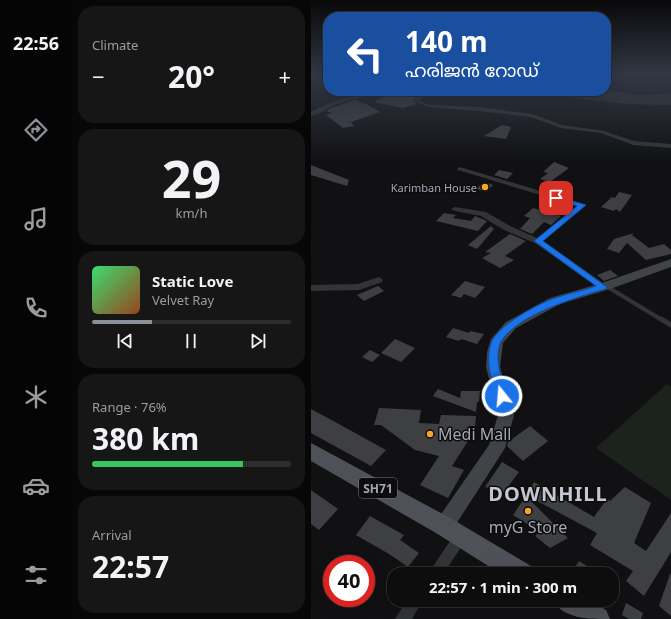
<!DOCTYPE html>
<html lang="en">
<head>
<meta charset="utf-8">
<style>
  :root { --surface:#0d0d0e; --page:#161617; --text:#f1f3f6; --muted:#9a9c9e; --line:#2d2d2e; --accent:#8c9099 }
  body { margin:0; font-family:"Noto Sans","Noto Sans Malayalam",sans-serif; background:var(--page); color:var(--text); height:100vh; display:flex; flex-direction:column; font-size:15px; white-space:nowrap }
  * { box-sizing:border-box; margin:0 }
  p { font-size:13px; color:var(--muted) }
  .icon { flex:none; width:22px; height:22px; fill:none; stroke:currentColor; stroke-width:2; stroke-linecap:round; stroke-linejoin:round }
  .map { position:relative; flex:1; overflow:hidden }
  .drawer { display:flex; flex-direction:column; gap:6px; padding:6px; background:#070708; width:239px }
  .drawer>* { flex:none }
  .guide { position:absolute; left:12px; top:12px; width:288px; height:84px; border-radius:16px; box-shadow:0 4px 16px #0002,0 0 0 1px var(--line); background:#1a4fa0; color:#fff; overflow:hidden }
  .speed { position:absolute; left:12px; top:555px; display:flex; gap:8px; font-size:20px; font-weight:700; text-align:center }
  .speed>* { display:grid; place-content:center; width:52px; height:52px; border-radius:50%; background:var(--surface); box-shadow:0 4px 16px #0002,0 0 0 1px var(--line); line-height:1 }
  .speed .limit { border:6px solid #d22; background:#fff; color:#111 }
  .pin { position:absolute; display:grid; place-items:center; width:34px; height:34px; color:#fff; margin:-17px; border-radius:8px; box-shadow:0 2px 6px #0006 }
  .me { position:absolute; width:44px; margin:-22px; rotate:343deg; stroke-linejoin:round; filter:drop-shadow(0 0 3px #0008) }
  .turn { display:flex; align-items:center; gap:14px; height:84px; padding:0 16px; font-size:18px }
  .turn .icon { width:52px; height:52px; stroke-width:2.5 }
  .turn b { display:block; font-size:28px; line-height:34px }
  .big { font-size:30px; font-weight:700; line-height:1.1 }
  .drawer .tile { flex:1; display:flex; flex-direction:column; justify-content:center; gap:6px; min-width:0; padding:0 14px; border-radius:16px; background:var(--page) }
  .drawer .dial { align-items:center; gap:0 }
  .dial b { font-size:52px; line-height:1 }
  .song { display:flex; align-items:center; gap:12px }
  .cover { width:48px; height:48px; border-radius:6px; background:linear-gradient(135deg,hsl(140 70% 55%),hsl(20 70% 35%)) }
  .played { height:4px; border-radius:2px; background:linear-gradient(90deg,var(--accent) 30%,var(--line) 30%) }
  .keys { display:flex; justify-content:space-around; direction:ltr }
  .heat { display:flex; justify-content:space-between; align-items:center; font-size:22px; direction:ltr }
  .charge { height:6px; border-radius:3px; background:linear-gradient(90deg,#34c759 76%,var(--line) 0) }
  .trip { position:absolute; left:76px; top:567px; width:232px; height:40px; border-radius:16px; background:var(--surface); box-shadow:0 4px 16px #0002,0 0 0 1px var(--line); font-weight:700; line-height:40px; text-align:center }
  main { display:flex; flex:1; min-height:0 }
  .menu { display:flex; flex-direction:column; width:72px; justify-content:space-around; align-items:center; background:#050506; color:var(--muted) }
  .menu .icon { width:28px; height:28px }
  .menu .current { color:var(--accent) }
  .menu b { font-size:18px; color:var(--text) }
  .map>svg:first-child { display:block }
</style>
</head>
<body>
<main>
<nav class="menu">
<b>22:56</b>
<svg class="icon current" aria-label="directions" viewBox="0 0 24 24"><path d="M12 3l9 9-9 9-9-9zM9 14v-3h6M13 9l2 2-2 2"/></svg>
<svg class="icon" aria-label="music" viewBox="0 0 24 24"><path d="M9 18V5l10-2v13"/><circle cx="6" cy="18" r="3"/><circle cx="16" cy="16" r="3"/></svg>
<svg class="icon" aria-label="phone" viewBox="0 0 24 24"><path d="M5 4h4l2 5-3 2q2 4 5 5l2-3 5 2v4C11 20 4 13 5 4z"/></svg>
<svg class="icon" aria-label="climate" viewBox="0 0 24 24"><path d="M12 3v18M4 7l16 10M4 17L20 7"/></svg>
<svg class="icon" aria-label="car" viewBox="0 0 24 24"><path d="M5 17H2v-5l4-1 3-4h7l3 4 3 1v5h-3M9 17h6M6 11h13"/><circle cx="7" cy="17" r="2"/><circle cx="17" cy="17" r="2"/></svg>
<svg class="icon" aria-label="filters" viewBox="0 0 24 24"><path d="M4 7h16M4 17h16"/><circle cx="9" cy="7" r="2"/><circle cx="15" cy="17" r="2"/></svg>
</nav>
<section class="drawer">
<div class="tile"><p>Climate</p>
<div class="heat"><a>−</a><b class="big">20°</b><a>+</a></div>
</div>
<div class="tile dial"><b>29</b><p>km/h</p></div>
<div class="tile">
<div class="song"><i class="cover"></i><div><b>Static Love</b><p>Velvet Ray</p></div></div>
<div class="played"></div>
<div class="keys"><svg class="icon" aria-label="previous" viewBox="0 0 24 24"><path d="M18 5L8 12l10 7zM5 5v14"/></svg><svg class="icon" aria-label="pause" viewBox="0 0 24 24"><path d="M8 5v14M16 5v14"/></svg><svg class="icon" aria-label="next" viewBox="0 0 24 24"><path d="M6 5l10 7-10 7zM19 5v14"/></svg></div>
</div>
<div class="tile"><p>Range · 76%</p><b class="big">380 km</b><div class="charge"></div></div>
<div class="tile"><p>Arrival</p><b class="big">22:57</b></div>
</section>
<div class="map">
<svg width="360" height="619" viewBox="0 0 360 619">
  <rect width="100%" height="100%" fill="#111113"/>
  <path fill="#1c231c" d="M356,384L360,387V500L285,448Z"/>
  <path fill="#283137" d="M295,90L325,95L360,94V105C317,105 271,101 229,91Z"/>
  <path fill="#3d3f43" d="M85,91H108V93L102,101L106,104L92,108L63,102Z
    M44,100L55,104L69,112L40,122L43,126L32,128L15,115L21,113L15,111L20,108Z
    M191,125L200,127L195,139L173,136Z
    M243,162L258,168L239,182L229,179L237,173L232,172Z
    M0,165L38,180L36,186L0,175Z
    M188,170L193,171L202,173L196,179L183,175Z
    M173,182L182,185L175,192L165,189Z
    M308,192L321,195L309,212L305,209L303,211L290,207L301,197L304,198Z
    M222,208L250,216L240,225L233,222L221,234L209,229L219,218L213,216Z
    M133,213L145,215L142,218L160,221L164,216L176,221L167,231L125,221Z
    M180,226L183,229L166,249L157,245Z
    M323,233L321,235L338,248L353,244L360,250V254L335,260L316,243L308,253L296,249L303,239Z
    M199,234L215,241L194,256L203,260L189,268L171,258L180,253L174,252Z
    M299,270L307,276L293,281L286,275Z
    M154,281L174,287L164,298L153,294L150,298L140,295Z
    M67,286L73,291L53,301L46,295Z
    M142,328L158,333L159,331L173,334L166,344L150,339L148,341L135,337Z
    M84,339L104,348L90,362L70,353Z
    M59,350L69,355L61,362L51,357Z
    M127,389L149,398L150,391H169L168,402H166L165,412L122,396Z
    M68,408L110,410L108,423L128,424L130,415L165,416L164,426H158L157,441L141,466L153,470L137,498L109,485L128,456L104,450L70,425H63Z
    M0,409L26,423L75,450L60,466L0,433Z
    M219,426L237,441L212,461L196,446L197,442Z
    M191,462L208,472L193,492L174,487Z
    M223,482L283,517L296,499L299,501L314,487L340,503L323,543L335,551L360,513V552L333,596L315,581L322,571L279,545L286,533L215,495Z
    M0,490L27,509L8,530L0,524Z
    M215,496L257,538L239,548L224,536L229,532L202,515Z
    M59,516L93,535L89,540L108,553L97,567L78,554L45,535Z
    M268,561L289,574H260Z
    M359,574H360V616L348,606Z
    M315,603L332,613L330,619H318L311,615Z"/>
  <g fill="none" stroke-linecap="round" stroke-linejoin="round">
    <path stroke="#323438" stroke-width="4" d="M295,286L351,320"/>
    <path stroke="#323438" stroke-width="5" d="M350,319L360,325"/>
    <path fill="#323438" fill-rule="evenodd" d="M62,91H68C56,99 39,98 26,104C17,107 10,114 0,116V112L21,102Z
      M109,91H114L115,93L108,101L119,105L167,107L221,114L251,125L293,131L323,141L360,144V148L322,145L290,133L250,128L220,117L167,111L118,107L103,101L110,93Z
      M149,167L273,204V206L232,241L295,285L296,287L295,289H289L224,243L193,230L170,216L144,211L140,209L144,207L175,212L199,226L226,238L266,206L147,170L146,169Z
      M68,277L72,280L71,282L48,290L0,291V285L47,284Z
      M150,530L155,532L157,537L132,574H117L145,532Z
      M96,600H112L101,619H84Z"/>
    <path fill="#404348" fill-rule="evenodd" d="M360,259V267L299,289L249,304L205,328L192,343L189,367L203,415L194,448L140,532L133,535L126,532L123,526L126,520L178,445L187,415L175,367L176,352L180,339L195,322L239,298L291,283Z"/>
    <path fill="#4e5157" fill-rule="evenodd" d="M0,443L141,519L220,566L224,574H190L125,533L0,461Z
      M242,600H278L295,610L299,619C277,619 252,619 242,600Z"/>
  </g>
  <linearGradient id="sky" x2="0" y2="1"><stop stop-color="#09090a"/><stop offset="0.46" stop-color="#323844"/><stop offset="1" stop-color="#323844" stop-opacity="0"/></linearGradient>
  <rect width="360" height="162" fill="url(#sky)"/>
  <path fill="#1a73e8" stroke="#114b97" d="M245,196L275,205L232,241L296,287L295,289C266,297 205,315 190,342C182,358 192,381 196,396L195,399L191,401L187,399L185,396C180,379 174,361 180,343C186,326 225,305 241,299C255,294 271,291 285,286L223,241L266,206L243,199V197Z"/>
  <g fill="#f6a526" stroke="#0c0c0e" stroke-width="1.5">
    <circle cx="174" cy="187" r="4"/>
    <circle cx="119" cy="434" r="4"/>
    <circle cx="217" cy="511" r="4"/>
  </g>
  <g text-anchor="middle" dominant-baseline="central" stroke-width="3" stroke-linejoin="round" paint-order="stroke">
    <g font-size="11" fill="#a2a9b4" stroke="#0c0c0e" text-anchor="end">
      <text x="166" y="187">Karimban House</text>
    </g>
    <rect fill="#0c0c0e" stroke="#757a82" stroke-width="1" x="48" y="478" width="38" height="20" rx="3"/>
    <g font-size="12" font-weight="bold" fill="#a2a9b4">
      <text x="67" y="488">SH71</text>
    </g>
    <g font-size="16" fill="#a2a9b4" stroke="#0c0c0e" text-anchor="start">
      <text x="127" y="434">Medi Mall</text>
      <text x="217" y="527" text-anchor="middle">myG Store</text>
    </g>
    <g font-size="20" font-weight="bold" letter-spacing="1" fill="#c3c7d0" stroke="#0c0c0e">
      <text x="237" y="493">DOWNHILL</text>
    </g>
  </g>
</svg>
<div class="speed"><div class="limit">40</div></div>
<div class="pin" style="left:245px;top:198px;background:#d93025"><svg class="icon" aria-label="arrive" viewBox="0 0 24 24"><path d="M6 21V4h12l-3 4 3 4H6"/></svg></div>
<svg class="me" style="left:191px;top:396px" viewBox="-20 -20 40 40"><circle r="17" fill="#1a73e8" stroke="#fff" stroke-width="3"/><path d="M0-11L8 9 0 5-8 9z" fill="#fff"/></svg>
<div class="trip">22:57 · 1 min · 300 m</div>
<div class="guide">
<div class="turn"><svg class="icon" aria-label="left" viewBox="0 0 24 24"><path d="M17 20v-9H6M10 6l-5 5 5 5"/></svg><div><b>140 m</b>ഹരിജൻ റോഡ്</div></div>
</div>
</div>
</main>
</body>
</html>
